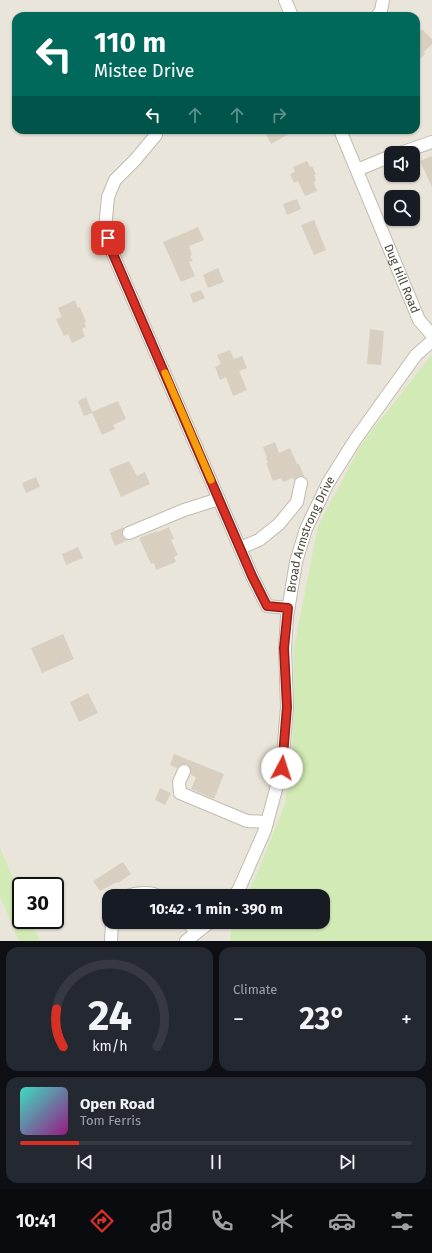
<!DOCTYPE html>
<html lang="en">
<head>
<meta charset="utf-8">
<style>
  :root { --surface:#171b24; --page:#242831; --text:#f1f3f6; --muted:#9ea1a6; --line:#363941; --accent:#d93025 }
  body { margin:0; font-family:"Fira Sans",sans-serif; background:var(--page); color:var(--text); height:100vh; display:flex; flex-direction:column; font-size:15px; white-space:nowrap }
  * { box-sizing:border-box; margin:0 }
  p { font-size:13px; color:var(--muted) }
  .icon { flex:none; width:22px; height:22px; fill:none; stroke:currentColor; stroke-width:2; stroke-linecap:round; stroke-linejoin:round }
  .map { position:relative; height:941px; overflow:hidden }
  .sheet { display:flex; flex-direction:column; gap:6px; padding:6px; background:#0d0f14; flex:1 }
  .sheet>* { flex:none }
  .guide { position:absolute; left:12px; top:12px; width:408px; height:122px; border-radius:12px; box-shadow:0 1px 3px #0004; background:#00695c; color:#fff; overflow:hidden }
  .controls { position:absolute; left:384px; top:146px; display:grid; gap:8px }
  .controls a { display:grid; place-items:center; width:36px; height:36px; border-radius:8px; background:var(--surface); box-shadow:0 1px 3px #0004; font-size:20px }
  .speed { position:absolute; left:12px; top:877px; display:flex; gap:8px; font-size:20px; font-weight:700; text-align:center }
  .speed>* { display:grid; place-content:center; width:52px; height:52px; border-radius:50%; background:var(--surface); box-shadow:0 1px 3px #0004; line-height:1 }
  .speed .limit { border:2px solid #111; border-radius:6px; background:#fff; color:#111 }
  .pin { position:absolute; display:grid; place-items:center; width:34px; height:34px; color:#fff; margin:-17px; border-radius:8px; box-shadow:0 2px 6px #0006 }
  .me { position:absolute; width:44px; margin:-22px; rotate:5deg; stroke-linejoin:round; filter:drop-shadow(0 0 3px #0008) }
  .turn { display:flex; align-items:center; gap:14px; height:84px; padding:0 16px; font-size:18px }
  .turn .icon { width:52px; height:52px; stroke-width:2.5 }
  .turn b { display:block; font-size:28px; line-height:34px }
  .lanes { display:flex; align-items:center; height:38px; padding:0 16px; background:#0003; justify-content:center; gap:20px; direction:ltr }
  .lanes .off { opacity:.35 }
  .big { font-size:30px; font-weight:700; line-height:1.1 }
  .sheet .card { flex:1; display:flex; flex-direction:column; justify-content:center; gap:6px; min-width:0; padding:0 14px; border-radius:12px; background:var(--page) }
  .sheet .dial { align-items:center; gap:0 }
  .dial svg { height:104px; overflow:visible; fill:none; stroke:var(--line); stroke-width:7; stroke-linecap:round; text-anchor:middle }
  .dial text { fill:var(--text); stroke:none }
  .song { display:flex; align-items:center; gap:12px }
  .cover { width:48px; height:48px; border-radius:6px; background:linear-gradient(135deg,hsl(170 70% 55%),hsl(310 70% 35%)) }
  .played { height:4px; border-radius:2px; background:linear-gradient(90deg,var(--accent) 15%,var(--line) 15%) }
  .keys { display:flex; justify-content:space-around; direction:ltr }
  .heat { display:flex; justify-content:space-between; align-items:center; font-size:22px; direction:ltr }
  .sheet .tiles { flex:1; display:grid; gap:6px; grid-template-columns:1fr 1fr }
  .card:last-child { grid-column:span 2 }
  .trip { position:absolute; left:102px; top:889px; width:228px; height:40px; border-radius:12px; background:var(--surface); box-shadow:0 1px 3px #0004; font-weight:700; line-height:40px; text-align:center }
  .dock { display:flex; height:64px; justify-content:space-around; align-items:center; background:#090b0e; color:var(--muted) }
  .dock .icon { width:28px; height:28px }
  .dock .active { color:var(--accent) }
  .dock b { font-size:18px; color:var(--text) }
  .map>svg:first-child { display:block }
</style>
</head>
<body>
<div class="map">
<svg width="432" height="941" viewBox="0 0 432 941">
  <rect width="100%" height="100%" fill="#f6f3ec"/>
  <path fill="#eae5da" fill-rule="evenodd" d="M0,0H432V354L362,443L293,736L285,804L249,892L246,896H109V922H233L229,941H0ZM16,16H416V130H16ZM391,153H413V175H391ZM391,197H413V219H391ZM21,886H55V920H21Z"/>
  <path fill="#d2eab5" d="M432,354V941H229L233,922H323V896H246L249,892L285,804L293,736L294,647L318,526L362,443Z
    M0,848L21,897V920H31L40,941H19L0,896Z"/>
  <path fill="#d8cfc1" d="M422,29L432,39V44L424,52L425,54L416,63V35Z
    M264,130H296L271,144Z
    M432,156V187L420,161Z
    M307,161L310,167L312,166L316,174L314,175L316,181L314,182L317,191L305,196L298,181L294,183L290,174L295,172L293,167Z
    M297,199L301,209L287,215L283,204Z
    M314,220L326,250L314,255L301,225Z
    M198,227L204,240L189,246L192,255L190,256L193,261L189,262L195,276L181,282L163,242Z
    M218,268L224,282L208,288L203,275Z
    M201,290L205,298L193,303L190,294Z
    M75,300L78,308L80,307L86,322L84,323L86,327L82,329L85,337L72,343L68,334L64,336L56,319L62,317L58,308Z
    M370,329L384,331L381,365L367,364Z
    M230,350L234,359L242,356L247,368L239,371L247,390L233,396L226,377L220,380L215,367L221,364L217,355Z
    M86,397L92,412L118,401L126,419L113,425L115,429L102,435L92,413L84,416L78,401Z
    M275,442L279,453L290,448L297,464H299L304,476H299L294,480L293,478L283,482L281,478L273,481L266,463H268L266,458H267L263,447Z
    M129,461L137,476L145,472L150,484L121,497L109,469Z
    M36,477L40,487L26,493L22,483Z
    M124,527L122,532V536L124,539L128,540L115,546L110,533Z
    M169,527L174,539L171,540L178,555L174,557L176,562L156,570L154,563L151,564L139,538L157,531L158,532Z
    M78,547L83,558L66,565L62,554Z
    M63,634L74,659L42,673L31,648Z
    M88,693L98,713L79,722L70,702Z
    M174,754L224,774L214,799L191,789L196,777L191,775V770L187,764H183L177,768L170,765Z
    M160,788L171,793L165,805L155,800Z
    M123,862L131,874L118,883L117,882L100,891L93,881Z"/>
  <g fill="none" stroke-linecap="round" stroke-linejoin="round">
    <defs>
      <g id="minor">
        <path d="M285,0L292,16"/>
        <path d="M377,16L381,11L383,0"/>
        <path id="s1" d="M340,130L419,320L432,335"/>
        <path d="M156,135L135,160L115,180L108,197L105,229L110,247L252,576L267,606L288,608"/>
        <path d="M400,153L432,142"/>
        <path d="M357,170L391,156"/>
        <path d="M129,533L184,510L219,499"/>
        <path d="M240,548L259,540L279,524L297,502L301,483"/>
        <path d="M184,771L179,782L180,793L247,821L267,822"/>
        <path d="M127,896C135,893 151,891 158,896"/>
        <path id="s2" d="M234,896L239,889L265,830L282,767L287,707L285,649L287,617L296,562L306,529L328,483L355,440L416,355L432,341"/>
        <path d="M188,922L196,933"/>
        <path d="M111,941L112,922"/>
        <path d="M186,941L210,922"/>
      </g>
    </defs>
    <use href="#minor" stroke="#c2bbae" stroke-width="14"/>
    <use href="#minor" stroke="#fff" stroke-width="12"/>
  </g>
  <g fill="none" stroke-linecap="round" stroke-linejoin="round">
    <defs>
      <path id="route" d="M108,238L110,247L252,576L267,606L288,608L284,648L287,707L282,768"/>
    </defs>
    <use href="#route" stroke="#8d1f18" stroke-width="10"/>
    <use href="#route" stroke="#d93025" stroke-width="7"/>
    <path stroke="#f59e0b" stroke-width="7" d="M165,373L211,480"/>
  </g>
  <g text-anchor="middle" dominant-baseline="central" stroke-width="4" stroke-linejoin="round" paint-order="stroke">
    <g font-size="12" fill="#4b4439" stroke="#fff">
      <text stroke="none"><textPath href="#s1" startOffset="161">Dug Hill Road</textPath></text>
      <text stroke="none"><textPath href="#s2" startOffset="375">Broad Armstrong Drive</textPath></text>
    </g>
  </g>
</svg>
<div class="controls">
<a><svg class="icon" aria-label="sound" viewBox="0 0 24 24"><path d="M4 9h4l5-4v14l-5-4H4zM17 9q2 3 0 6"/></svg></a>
<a><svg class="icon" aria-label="search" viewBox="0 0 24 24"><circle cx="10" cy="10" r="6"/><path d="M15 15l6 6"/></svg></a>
</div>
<div class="speed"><div class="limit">30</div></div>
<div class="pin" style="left:108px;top:238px;background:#d93025"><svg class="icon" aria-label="arrive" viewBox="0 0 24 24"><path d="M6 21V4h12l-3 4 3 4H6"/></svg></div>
<svg class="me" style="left:282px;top:768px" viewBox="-20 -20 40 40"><circle r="19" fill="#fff"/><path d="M0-13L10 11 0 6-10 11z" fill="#d93025"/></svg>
<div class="trip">10:42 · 1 min · 390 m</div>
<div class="guide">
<div class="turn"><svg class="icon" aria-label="left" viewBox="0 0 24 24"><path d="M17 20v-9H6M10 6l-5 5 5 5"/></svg><div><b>110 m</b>Mistee Drive</div></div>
<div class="lanes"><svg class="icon" aria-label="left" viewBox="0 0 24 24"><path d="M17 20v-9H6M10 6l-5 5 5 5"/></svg><svg class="icon off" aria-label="ahead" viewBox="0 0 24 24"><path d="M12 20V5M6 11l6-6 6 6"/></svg><svg class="icon off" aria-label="ahead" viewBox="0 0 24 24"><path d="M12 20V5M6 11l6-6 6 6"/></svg><svg class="icon off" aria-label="right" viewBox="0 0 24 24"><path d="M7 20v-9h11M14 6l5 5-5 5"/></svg></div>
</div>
</div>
<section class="sheet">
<div class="tiles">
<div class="card dial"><svg viewBox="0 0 100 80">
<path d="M14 69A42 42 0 1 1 86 69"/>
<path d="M14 69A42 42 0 0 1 9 40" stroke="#d93025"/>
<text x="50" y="56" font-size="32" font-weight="700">24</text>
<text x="50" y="72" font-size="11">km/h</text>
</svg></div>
<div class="card"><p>Climate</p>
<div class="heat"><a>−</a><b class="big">23°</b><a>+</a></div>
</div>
<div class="card">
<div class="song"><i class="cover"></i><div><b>Open Road</b><p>Tom Ferris</p></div></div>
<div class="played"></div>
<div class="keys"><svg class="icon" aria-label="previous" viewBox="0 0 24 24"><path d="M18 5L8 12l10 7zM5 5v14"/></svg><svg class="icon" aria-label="pause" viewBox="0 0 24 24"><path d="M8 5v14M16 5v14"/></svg><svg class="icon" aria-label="next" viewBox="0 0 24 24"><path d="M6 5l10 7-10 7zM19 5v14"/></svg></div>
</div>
</div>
</section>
<nav class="dock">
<b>10:41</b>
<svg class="icon active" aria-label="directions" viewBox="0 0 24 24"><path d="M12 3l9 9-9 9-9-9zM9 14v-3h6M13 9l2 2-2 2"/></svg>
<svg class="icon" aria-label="music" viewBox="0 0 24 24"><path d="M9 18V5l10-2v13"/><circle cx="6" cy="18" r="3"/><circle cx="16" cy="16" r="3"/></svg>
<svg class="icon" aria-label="phone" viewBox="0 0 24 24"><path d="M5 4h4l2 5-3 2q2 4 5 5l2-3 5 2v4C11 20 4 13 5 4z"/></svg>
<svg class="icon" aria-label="climate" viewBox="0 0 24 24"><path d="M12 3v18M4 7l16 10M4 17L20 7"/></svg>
<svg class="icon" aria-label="car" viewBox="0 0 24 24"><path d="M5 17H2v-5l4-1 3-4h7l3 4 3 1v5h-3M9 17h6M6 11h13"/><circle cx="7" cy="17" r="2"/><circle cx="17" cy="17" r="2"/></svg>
<svg class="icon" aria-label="filters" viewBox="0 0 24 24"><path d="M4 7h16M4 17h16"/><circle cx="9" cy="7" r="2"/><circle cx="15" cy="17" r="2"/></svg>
</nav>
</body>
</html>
